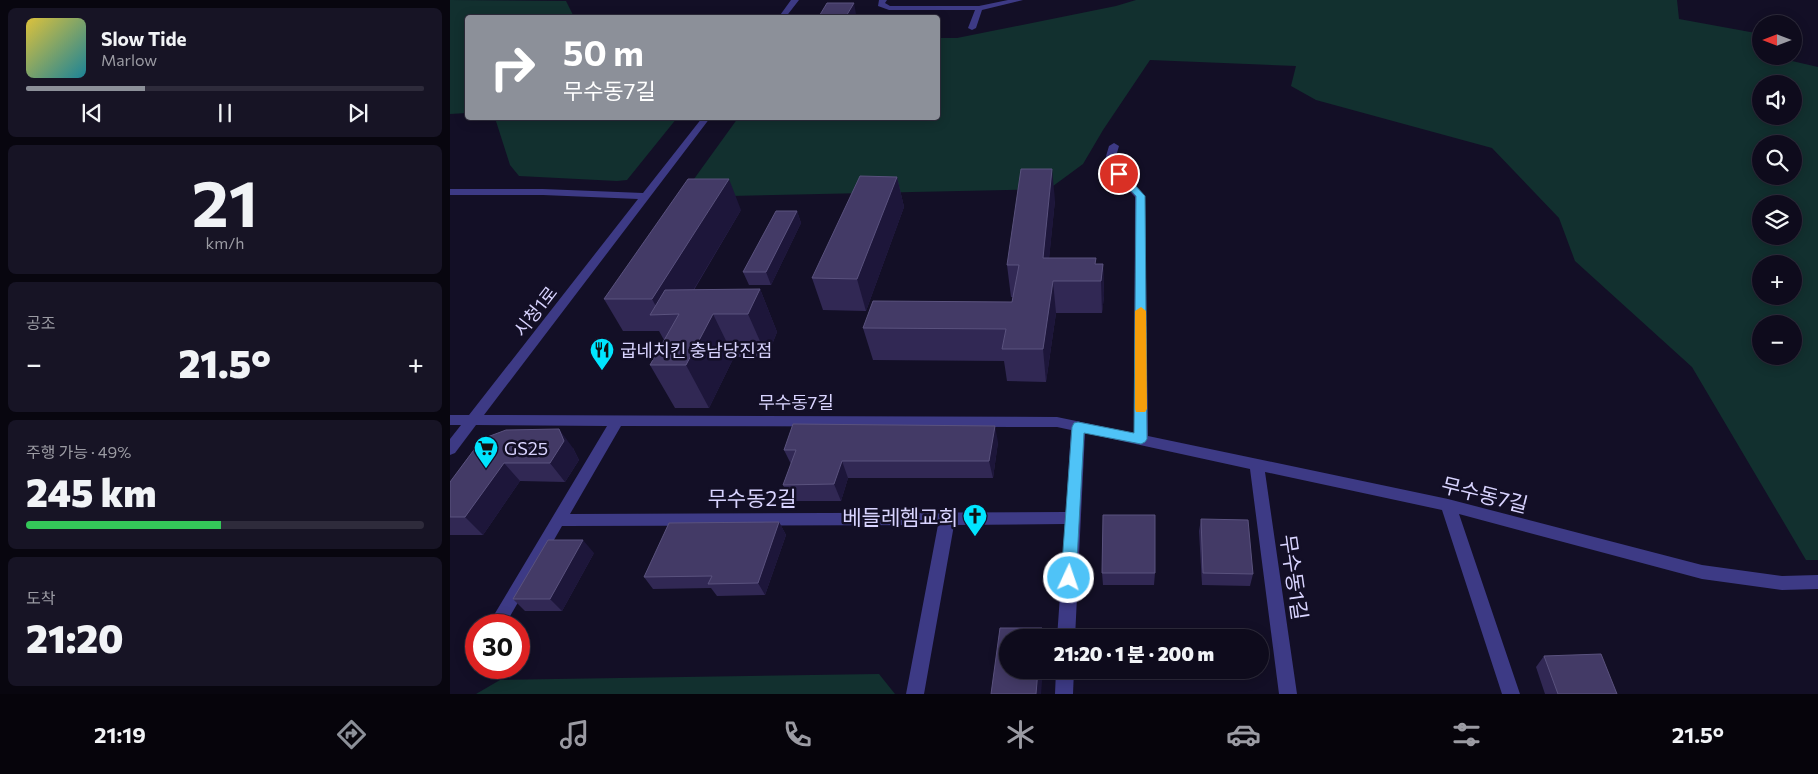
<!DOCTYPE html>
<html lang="ko">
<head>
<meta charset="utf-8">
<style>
  :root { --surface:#0e0b1c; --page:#171425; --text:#f1f3f6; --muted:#9b9ba3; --line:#2e2b3b; --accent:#8c9099 }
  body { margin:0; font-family:Commissioner,"Noto Sans KR",sans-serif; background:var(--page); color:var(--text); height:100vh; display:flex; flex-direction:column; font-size:19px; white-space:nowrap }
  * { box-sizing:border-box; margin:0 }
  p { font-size:16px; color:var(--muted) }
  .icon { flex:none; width:28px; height:28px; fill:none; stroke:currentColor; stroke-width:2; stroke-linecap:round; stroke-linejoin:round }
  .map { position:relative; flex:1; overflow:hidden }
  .side { display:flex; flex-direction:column; gap:8px; padding:8px; background:#08060f; width:450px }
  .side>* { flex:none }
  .hud { position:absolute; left:15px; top:15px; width:475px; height:105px; border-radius:5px; box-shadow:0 2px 12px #0003,0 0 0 1px var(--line); background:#8c9099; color:#fff; overflow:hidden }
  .needle { width:32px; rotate:270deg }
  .tools { position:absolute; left:1302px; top:15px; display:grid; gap:10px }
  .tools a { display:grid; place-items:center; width:50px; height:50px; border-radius:50%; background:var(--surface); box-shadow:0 2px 12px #0003,0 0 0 1px var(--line); font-size:25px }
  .speed { position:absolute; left:15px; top:614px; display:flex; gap:10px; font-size:25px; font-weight:700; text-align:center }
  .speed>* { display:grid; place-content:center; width:65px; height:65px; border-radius:50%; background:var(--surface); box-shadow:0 2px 12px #0003,0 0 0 1px var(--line); line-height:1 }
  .speed .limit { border:8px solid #d22; background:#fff; color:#111 }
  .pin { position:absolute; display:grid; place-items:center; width:42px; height:42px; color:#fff; margin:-21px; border:2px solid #fff; border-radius:50%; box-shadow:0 1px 5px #0007 }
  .me { position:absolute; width:55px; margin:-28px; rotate:3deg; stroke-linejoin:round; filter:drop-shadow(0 0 4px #0008) }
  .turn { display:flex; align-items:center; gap:18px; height:105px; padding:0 15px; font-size:22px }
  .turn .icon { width:65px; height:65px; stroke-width:2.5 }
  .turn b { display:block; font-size:35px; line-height:42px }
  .big { font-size:38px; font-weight:800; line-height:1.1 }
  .side .widget { flex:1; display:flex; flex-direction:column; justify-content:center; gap:8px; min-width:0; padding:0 18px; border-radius:8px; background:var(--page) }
  .side .dial { align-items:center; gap:0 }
  .dial b { font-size:65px; line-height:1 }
  .song { display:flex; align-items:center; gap:15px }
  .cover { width:60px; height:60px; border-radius:8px; background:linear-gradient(135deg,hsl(50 70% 55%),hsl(190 70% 35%)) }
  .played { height:5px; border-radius:2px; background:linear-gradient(90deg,var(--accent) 30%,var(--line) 30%) }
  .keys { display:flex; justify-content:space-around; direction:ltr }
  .heat { display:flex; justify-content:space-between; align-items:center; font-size:28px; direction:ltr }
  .charge { height:8px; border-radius:4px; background:linear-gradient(90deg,#34c759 49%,var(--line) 0) }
  .trip { position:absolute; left:549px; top:629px; width:270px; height:50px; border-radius:25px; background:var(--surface); box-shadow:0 2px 12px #0003,0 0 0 1px var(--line); font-weight:800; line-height:50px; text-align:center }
  .tab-bar { display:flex; height:80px; justify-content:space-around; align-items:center; background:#06040b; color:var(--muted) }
  .tab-bar .icon { width:35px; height:35px }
  .tab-bar .current { color:var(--accent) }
  .tab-bar b { font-size:22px; color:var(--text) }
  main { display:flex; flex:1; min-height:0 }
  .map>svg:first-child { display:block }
</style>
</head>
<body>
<main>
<section class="side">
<div class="widget">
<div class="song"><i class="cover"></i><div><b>Slow Tide</b><p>Marlow</p></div></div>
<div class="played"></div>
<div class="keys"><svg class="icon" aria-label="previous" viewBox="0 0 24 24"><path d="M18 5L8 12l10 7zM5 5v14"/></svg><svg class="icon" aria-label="pause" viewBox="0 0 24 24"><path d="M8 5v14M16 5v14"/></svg><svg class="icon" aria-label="next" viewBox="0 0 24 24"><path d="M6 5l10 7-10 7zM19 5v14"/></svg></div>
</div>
<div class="widget dial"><b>21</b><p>km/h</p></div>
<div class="widget"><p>공조</p>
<div class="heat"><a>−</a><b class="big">21.5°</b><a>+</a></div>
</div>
<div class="widget"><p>주행 가능 · 49%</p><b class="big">245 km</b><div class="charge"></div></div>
<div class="widget"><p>도착</p><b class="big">21:20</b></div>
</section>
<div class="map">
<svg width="1368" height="694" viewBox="0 0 1368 694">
  <rect width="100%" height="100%" fill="#130f26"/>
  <path fill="#12302f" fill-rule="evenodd" d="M0,0L116,1L124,17L18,18L17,113L0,114Z
    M686,0H1227L1229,19L1311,34V56H1338L1342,61L1368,67V560H1356L1242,367L1125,261L1109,218L1042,148L866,100L841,86L846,66L700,60L653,130L633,164L599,189L231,197L288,118H488V38H507L666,6ZM1311,84H1344V116H1311ZM1311,144H1344V176H1311ZM1311,204H1344V236H1311ZM1311,264H1344V296H1311ZM1311,324H1344V356H1311Z
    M45,118H227L177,180L167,181L69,176L60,165Z
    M429,674L445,694H26L50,680Z"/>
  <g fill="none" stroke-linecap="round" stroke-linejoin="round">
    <path fill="#3d3a85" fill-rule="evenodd" d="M341,0H349L335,18H328Z
      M429,0H437L435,3L440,6H529L558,0H573L532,10L526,28L522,30L518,28L525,10H439L428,6Z
      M252,118H260L34,415L607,417L684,433L685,197L654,163L659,146L664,143L669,146L664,163L695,196L698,436L998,499L1252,565L1332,576L1368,575V589L1332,590L1252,579L1009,514L1070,694H1052L992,510L815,472L847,694H829L800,469L635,433L625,638H607L615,524L504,525L474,694H456L488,525L112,526L55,625H38L157,426L26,425L5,453L0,455V439L11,425H0V415H19L188,199L93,195H0V189H93L193,193ZM171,426L607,427L621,430L616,512L120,514Z
      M606,670H624L623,694H605Z"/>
  </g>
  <path fill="#312854" d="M447,177L454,207L416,311L373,310L362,278Z
    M605,200L599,258L646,264H653L654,296L652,313H606L596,382L557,381L554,361L423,360L413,328L562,302L563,297H561L557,265Z
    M291,210L244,290L310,289L327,332L317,357H284L259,408H225L200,365L214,340L209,331H173L154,299Z
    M347,211L351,223L321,285H299L293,272Z
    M32,439L123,448L129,460L115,482L70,481L33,535H0V482Z
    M548,442L543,478H398L391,501H341L333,485L341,464L334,450Z
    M751,519L803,574L800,586L752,585L749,531Z
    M329,522L336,535L315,595L267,596L261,588L203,589L194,577Z
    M144,553L112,611H75L63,599Z
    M652,573H705L704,585H653Z
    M1094,656L1167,694H1095L1086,667Z"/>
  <path fill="#1d163a" d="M404,3L406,14L404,18H395Z
    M602,169L605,200L596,290L593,258Z
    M447,177L454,207L416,311L407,279Z
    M279,179L291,210L229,314H210L202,299Z
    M347,211L351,223L321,285L316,272Z
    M653,264L654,296L652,313L651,281Z
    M603,281L606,313L596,382L593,349Z
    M310,289L327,332L317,357L298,314Z
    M263,314L284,357L259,408L236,365Z
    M545,426L548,442L543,478L539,461Z
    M109,429L123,448L129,460L115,482L100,463Z
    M392,461L398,478L391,501L384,484Z
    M54,463L70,481L33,535L15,517Z
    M329,522L336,535L315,595L308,583Z
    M133,540L144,553L112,611L100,599Z
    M592,628L594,638H592Z
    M588,670H593L591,694H586Z"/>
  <path fill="#433a66" stroke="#5a527e" d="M377,3H404L395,18H368Z
    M571,169H602L593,258H646L645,264H653L651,281H603L593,349H552L556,329L413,328L423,301L562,302L569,265H557Z
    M410,176L447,177L407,279L362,278Z
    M238,179H279L202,299H154Z
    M326,211H347L316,272H293Z
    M310,289L298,314H263L236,365H200L229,314L200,315L215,290Z
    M343,424L545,426L539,461H392L384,484L333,485L346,450H334Z
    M109,429L114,441L100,463H54L15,517H0V482L32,439L56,430Z
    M653,515H705V573H652Z
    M751,519L798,520L803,574L753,573Z
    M329,522L308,583L258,584L262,576L194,577L219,523Z
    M98,540H133L100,599H63Z
    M550,628H592V638H558V670H588L586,694H541Z
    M1151,654L1167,694H1108L1094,656Z"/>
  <path fill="#4fc3f7" stroke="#337fa1" d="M669,171L673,172L695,196L697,439L695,442L691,444L634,433L626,578L624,583L619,584L614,583L611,578L622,427L624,423L628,422L684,433L686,196L665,174Z"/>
  <path fill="#f59e0b" d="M691,307L696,311L697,409L695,412H686L685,409V311Z"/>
  <defs>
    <symbol id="restaurant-pin" viewBox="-11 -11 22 30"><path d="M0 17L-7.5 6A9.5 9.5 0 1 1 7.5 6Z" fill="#00e5ff" stroke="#130f26"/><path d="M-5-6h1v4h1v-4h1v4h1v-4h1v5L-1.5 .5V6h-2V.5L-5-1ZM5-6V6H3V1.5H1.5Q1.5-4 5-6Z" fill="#111"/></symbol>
    <symbol id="supermarket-pin" viewBox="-11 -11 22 30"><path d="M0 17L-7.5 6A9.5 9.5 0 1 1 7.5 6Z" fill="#00e5ff" stroke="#130f26"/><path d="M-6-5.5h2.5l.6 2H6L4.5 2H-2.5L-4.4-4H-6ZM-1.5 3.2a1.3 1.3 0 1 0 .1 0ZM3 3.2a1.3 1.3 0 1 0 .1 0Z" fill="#111"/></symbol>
    <symbol id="church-pin" viewBox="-11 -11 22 30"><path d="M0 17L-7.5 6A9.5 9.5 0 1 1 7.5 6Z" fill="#00e5ff" stroke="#130f26"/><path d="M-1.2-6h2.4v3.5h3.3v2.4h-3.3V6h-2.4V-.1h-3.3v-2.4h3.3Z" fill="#111"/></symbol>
  </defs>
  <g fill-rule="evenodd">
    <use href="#restaurant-pin" x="138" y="336" width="28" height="38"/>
    <use href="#supermarket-pin" x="22" y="434" width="28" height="38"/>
    <use href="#church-pin" x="511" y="502" width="28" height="38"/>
  </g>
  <g text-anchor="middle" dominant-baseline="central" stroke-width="5" stroke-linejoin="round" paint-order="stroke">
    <g font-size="18" fill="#d9d4ff" stroke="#130f26">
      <text transform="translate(85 311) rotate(-52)">시청1로</text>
      <text x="346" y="402">무수동7길</text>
    </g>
    <g font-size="18" fill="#d9d4ff" stroke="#130f26" text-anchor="start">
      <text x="170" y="350">굽네치킨 충남당진점</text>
      <text x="54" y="448">GS25</text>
    </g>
    <g font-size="21" fill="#d9d4ff" stroke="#130f26">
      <text transform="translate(1035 494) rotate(14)">무수동7길</text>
      <text x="302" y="497">무수동2길</text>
      <text transform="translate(845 577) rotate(82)">무수동1길</text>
    </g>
    <g font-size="21" fill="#d9d4ff" stroke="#130f26" text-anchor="end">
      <text x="508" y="516">베들레헴교회</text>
    </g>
  </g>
</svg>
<div class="tools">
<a><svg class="needle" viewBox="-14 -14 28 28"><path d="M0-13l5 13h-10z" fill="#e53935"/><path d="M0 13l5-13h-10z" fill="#9b9ba3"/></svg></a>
<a><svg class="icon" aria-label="sound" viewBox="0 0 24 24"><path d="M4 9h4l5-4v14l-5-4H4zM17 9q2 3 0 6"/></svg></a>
<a><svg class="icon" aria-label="search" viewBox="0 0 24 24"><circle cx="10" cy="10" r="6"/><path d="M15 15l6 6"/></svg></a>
<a><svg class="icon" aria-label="layers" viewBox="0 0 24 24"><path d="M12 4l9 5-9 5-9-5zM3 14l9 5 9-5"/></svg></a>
<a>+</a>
<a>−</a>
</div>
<div class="speed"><div class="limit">30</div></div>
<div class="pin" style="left:669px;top:174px;background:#d93025"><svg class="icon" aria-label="arrive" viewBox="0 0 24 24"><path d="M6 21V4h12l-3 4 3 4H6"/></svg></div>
<svg class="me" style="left:619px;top:578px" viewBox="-20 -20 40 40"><circle r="17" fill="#4fc3f7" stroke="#fff" stroke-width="3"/><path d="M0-11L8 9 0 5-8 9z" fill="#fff"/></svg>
<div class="trip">21:20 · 1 분 · 200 m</div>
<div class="hud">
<div class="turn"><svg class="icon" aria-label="right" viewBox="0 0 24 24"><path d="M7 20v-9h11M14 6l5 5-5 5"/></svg><div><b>50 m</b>무수동7길</div></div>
</div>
</div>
</main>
<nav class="tab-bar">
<b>21:19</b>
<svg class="icon current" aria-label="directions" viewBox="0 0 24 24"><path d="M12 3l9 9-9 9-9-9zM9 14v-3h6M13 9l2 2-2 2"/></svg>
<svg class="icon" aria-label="music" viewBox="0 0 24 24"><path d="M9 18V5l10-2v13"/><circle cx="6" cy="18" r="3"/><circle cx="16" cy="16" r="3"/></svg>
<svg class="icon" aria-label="phone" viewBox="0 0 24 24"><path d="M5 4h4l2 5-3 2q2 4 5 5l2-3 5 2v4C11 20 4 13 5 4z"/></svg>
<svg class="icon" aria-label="climate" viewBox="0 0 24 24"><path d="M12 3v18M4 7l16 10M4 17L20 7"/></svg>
<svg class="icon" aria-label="car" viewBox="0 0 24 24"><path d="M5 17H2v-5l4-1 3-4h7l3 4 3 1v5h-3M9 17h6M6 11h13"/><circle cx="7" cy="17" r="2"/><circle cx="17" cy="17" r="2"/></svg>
<svg class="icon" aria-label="filters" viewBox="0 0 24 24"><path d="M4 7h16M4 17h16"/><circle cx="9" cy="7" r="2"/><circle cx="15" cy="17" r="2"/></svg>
<b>21.5°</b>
</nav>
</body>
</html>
